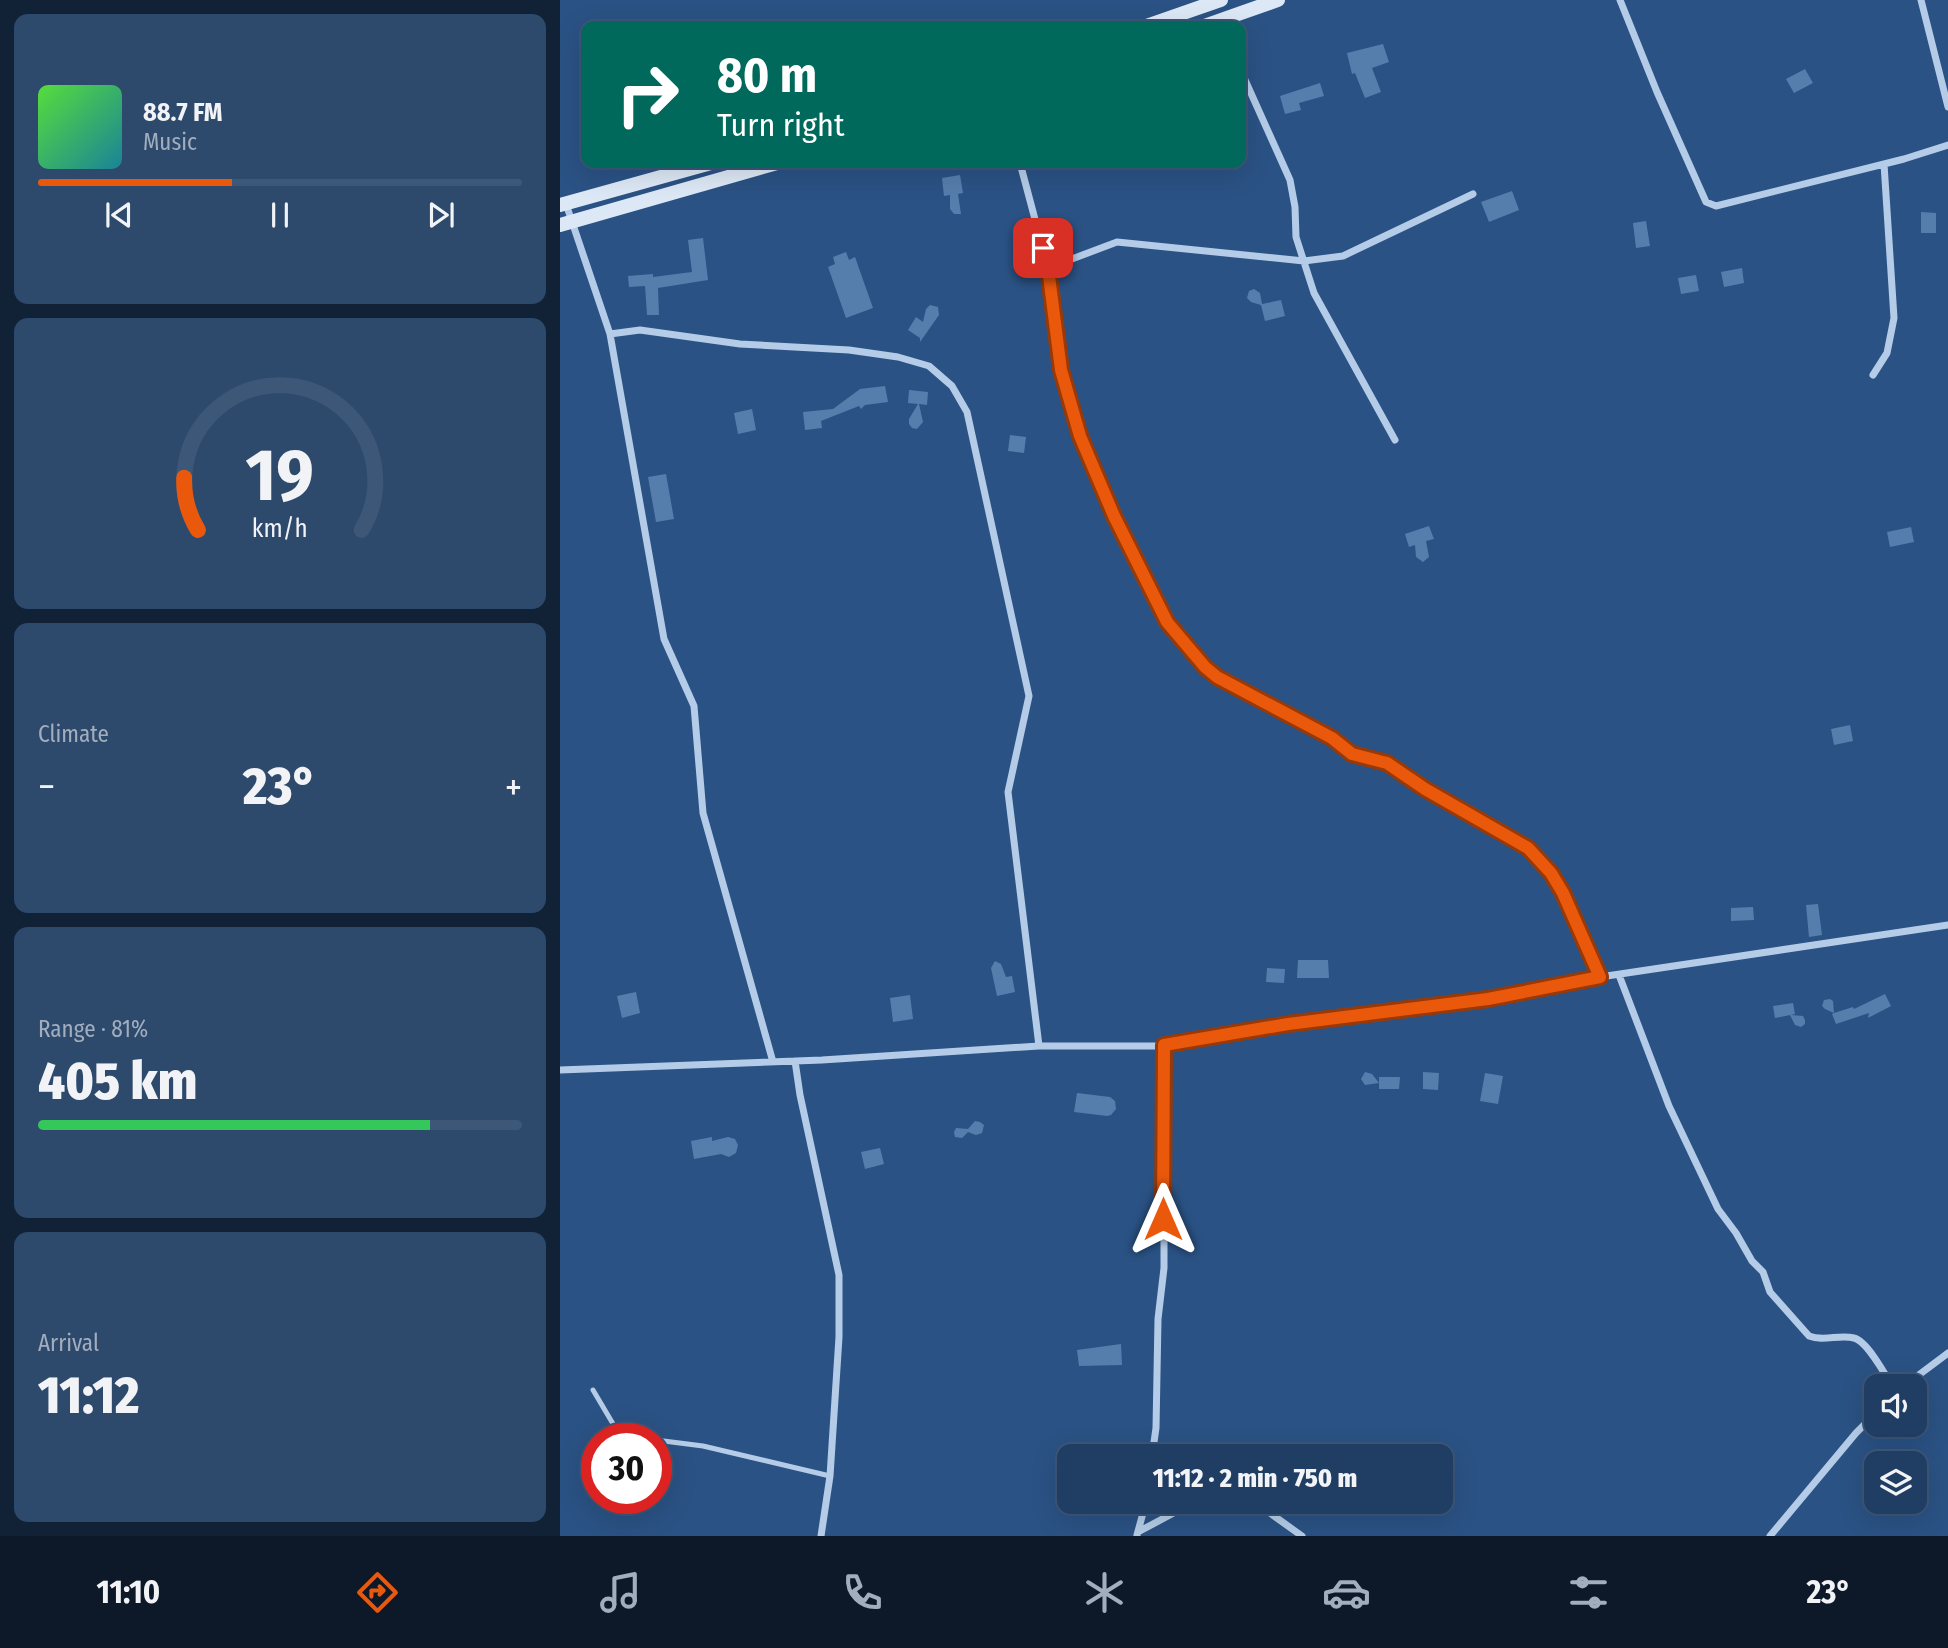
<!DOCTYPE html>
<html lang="en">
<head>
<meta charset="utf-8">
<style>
  :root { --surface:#203e63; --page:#2d496c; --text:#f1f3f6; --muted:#a2aebe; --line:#3d5778; --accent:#ea580c }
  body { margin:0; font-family:"Fira Sans Condensed",sans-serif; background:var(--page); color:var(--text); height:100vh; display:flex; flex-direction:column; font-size:26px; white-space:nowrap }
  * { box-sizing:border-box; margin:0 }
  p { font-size:23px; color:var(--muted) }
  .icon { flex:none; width:38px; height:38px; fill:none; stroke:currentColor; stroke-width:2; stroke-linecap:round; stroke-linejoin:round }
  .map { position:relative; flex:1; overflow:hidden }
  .drawer { display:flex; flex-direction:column; gap:14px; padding:14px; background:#122236; width:560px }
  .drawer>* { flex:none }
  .guide { position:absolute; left:21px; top:21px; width:665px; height:147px; border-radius:14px; box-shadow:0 7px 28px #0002,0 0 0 2px var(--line); background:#00695c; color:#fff; overflow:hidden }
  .buttons { position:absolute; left:1304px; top:1374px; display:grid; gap:14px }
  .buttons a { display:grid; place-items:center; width:63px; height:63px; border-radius:14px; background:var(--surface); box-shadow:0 7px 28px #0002,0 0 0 2px var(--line); font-size:35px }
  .speed { position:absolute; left:21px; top:1423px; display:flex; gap:14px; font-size:35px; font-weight:700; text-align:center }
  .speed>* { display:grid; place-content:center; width:91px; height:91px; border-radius:50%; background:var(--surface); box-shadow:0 7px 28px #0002,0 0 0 2px var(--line); line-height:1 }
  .speed .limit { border:10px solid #d22; background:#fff; color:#111 }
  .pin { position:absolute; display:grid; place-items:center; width:60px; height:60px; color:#fff; margin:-30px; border-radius:14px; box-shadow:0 4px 10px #0006 }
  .me { position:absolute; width:77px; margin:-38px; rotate:0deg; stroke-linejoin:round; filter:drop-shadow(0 0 5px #0008) }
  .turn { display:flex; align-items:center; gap:24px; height:147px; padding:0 21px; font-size:32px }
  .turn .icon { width:91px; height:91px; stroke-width:2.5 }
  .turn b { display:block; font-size:49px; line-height:60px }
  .big { font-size:52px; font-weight:800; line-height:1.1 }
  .drawer .tile { flex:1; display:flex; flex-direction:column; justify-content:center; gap:10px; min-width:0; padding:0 24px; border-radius:14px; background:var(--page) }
  .drawer .dial { align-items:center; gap:0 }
  .dial svg { height:182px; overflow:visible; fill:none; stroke:var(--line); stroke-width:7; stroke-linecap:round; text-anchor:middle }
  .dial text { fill:var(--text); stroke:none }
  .song { display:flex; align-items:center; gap:21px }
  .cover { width:84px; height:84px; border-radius:10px; background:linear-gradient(135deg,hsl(110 70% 55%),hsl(190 70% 35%)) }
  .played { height:7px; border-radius:4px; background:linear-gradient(90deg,var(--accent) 40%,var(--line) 40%) }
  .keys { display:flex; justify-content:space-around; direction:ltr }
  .heat { display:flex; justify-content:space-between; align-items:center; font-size:38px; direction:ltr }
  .charge { height:10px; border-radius:5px; background:linear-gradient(90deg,#34c759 81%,var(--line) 0) }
  .trip { position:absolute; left:497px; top:1444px; width:396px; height:70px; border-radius:14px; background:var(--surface); box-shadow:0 7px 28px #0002,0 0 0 2px var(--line); font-weight:800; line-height:70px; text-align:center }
  .tab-bar { display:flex; height:112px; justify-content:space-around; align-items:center; background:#0d1928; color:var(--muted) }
  .tab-bar .icon { width:49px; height:49px }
  .tab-bar .selected { color:var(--accent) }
  .tab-bar b { font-size:32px; color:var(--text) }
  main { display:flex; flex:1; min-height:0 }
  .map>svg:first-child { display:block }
</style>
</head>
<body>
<main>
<section class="drawer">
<div class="tile">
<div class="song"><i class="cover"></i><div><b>88.7 FM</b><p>Music</p></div></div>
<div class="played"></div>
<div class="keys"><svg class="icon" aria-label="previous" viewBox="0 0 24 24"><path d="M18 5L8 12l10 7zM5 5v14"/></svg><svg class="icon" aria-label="pause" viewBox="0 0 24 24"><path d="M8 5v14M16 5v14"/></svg><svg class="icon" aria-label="next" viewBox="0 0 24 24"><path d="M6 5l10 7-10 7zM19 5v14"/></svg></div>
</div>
<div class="tile dial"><svg viewBox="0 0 100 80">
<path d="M14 69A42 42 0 1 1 86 69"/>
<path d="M14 69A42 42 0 0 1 8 46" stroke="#ea580c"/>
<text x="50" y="56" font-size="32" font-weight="700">19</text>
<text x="50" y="72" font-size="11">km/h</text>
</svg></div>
<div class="tile"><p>Climate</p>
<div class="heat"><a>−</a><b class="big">23°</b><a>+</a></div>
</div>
<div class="tile"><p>Range · 81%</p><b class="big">405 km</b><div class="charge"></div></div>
<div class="tile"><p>Arrival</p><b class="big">11:12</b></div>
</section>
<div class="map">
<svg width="1388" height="1536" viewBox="0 0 1388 1536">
  <rect width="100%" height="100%" fill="#2a5284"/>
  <path fill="#567ead" d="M823,44L829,62L812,68L821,92L805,98L795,73L792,74L787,53Z
    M1245,69L1253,83L1234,93L1226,79Z
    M760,83L764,96L739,103L741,110L725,114L720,96Z
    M400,175L403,193L398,194L401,214H394L390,209V195L384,196L382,178Z
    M952,191L959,210L929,222L921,202Z
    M1361,212L1376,213V233H1361Z
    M1086,221L1090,246L1076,248L1073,223Z
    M143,238L148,280L98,288L99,315H87L85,286L69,287L68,276L93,274V277L132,272L128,240Z
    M286,252L289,260L295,257L313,308L286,318L268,267L275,264L273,257Z
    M1182,268L1184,283L1164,287L1161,272Z
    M1136,275L1139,291L1121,294L1118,278Z
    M694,289L700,293L702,304L721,300L725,316L705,321L701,305L691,302L687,298L689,291Z
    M370,305L378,307L379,315L360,342V338L348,330L356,317L363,322L366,309Z
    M325,386L328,402L305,405L301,409L299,406L261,421L262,428L245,430L243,412L273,409L300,389Z
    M349,390L368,392L367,405L359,404L363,422L357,429L352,428L349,424V419L358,404L348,403Z
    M192,409L196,430L178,434L174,413Z
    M450,435L466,437L464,453L448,451Z
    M106,474L114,519L96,522L88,477Z
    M869,526L874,539L866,541L869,557L863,562L856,557L855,545L849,547L845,534Z
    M1351,527L1354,542L1330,547L1327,532Z
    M1290,725L1293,741L1274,745L1271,729Z
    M1258,904L1262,935L1249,937L1246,905Z
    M1193,907L1194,920L1171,921V908Z
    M738,960H768L769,978H737Z
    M435,961L441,964L446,977L452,976L455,992L437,996L431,968Z
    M707,968L725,969L724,983L706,982Z
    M76,992L80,1013L62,1018L57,996Z
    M1325,994L1331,1006L1308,1018L1309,1013L1276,1024L1272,1014L1274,1013L1265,1009L1262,1006L1264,1000L1270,999L1273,1001L1274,1013L1293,1007L1294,1009Z
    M350,995L353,1019L333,1022L330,998Z
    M1233,1003L1235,1014L1231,1015L1243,1016L1245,1020V1024L1241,1027L1235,1025L1230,1015L1215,1018L1213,1006Z
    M805,1072L812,1074L819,1083V1077H840L839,1089H819V1083L805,1085L801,1079Z
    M863,1072L879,1073L878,1090L863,1089Z
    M925,1073L943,1076L938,1104L920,1101Z
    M517,1093L550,1097L555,1101L556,1109L551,1115L547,1116L514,1112Z
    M415,1121L420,1122L424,1125L422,1133L416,1135L408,1132L402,1138L395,1137L394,1132L396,1128L408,1129Z
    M152,1137V1141L168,1137L175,1139L178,1145L176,1153L169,1157L161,1154L134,1159L131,1141Z
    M320,1148L324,1164L305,1169L301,1152Z
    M561,1344L562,1365L519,1366L517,1350Z"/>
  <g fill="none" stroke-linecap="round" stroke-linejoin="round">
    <path stroke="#b4cce7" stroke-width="5" d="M33,1390L59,1434L89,1438
      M96,1440L143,1446L270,1476"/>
    <path stroke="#b4cce7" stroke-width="7" d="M1060,0L1097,92L1146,202L1156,206L1344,159L1388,145
      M1361,0L1388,107
      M681,71L730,180L735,207L736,237L754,293L835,440
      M460,163L488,268L501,370L520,436L554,516L607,622L645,667L657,677L772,738L792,754L827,763L865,789L956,839C1002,873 1019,926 1040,977
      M6,204L50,334L104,639L134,706L143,813L213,1062
      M488,268L557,242L744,261L783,256L913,194
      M50,334L80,330L180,344L289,350L338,357L369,366L392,386L407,412L469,696L448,792L479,1046
      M1313,375L1327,353L1334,318L1324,164
      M1059,975L1109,1106L1158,1209L1176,1233L1192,1261L1203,1272L1210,1292L1249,1336C1264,1342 1279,1334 1294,1338C1307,1341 1325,1374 1332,1386
      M235,1061L240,1095L279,1275V1337L270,1476L261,1536
      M0,1070L262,1060L479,1046H604L728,1024L928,999L1040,977L1388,925
      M1344,1386L1388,1353
      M592,1456L596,1428L598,1319L604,1268V1046
      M688,1502L707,1511L742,1536
      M578,1532L621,1509L652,1502
      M577,1535L586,1502
      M1210,1536L1296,1433L1316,1413"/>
    <path stroke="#dde8f6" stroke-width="14" d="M586,26L661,0
      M644,26L718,0
      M0,205L151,163
      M0,225L217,163"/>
  </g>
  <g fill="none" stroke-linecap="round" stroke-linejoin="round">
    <defs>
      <path id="route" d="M483,248L488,268L501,370L520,436L554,516L607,622L645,667L657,677L772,738L792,754L827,763L865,789L968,848L991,873L1003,893L1040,977L928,999L728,1024L604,1045L603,1219"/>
    </defs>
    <use href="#route" stroke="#983908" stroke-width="18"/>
    <use href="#route" stroke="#ea580c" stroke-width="12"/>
  </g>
</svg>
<div class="buttons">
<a><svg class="icon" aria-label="sound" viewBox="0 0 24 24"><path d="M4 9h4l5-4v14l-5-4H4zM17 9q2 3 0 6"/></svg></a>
<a><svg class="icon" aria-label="layers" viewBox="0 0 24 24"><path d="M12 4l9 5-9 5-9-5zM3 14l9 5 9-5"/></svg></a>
</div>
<div class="speed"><div class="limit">30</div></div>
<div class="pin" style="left:483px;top:248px;background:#d93025"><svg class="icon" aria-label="arrive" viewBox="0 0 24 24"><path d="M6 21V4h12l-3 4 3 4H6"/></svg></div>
<svg class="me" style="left:603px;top:1219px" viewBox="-20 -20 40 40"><path d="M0-17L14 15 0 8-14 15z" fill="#ea580c" stroke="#fff" stroke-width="4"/></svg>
<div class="trip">11:12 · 2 min · 750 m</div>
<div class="guide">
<div class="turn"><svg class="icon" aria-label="right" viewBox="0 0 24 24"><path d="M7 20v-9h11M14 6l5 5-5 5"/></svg><div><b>80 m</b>Turn right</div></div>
</div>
</div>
</main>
<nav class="tab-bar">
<b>11:10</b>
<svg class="icon selected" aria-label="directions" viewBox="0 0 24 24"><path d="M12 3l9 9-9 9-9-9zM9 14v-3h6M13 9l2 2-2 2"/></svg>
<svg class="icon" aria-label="music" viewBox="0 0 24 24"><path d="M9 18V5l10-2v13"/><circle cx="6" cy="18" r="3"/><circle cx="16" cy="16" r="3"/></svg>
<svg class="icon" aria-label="phone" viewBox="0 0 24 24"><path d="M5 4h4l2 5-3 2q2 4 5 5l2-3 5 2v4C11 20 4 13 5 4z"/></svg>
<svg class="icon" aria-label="climate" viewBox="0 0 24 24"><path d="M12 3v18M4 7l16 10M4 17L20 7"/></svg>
<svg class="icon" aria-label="car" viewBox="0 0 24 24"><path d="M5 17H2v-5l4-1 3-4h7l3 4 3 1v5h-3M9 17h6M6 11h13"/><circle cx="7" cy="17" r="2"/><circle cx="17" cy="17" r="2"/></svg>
<svg class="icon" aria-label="filters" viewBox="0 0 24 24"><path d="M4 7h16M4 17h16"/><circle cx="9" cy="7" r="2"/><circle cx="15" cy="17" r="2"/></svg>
<b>23°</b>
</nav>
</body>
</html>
